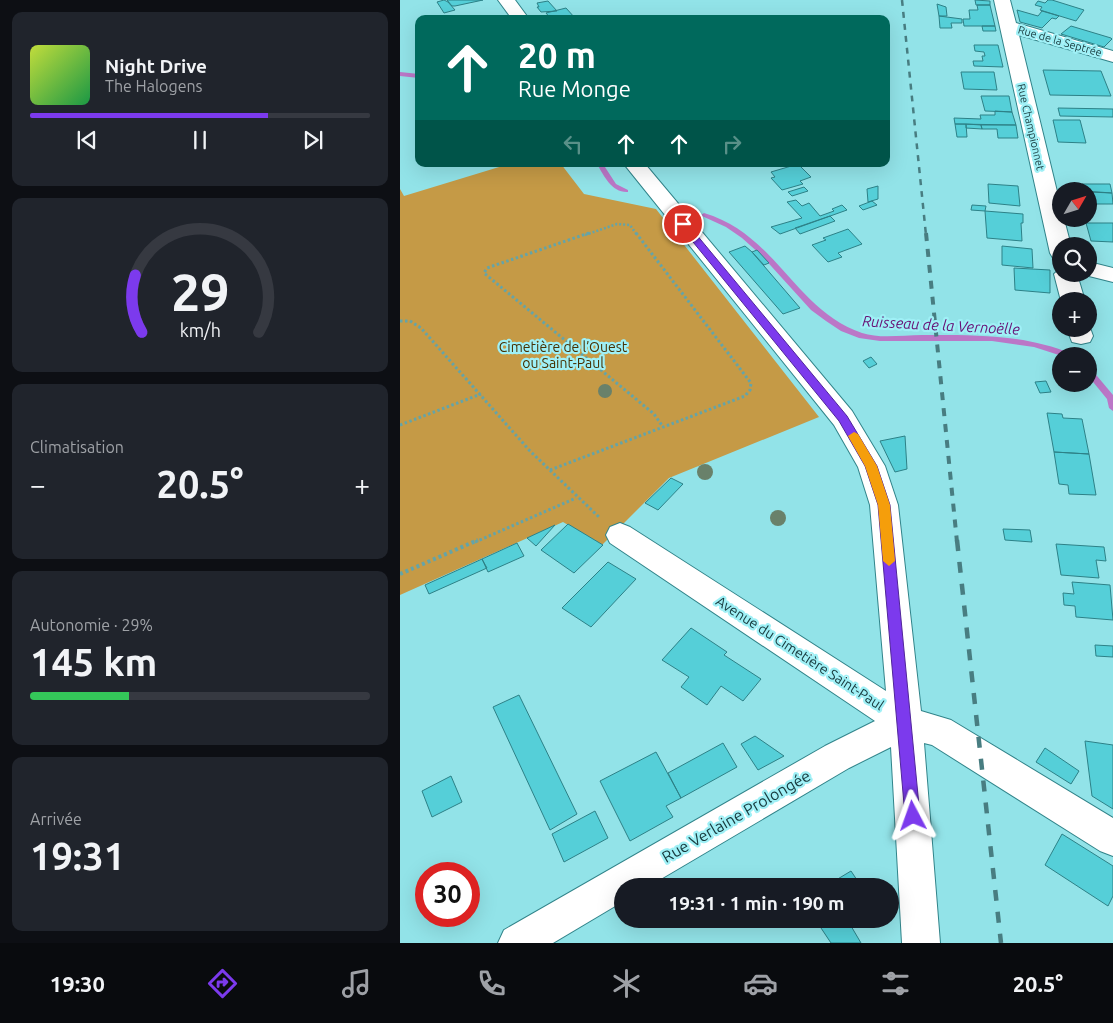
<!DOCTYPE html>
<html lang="fr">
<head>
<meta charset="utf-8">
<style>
  :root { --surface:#171b24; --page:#20242c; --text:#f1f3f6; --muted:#9ea1a6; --line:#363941; --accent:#7c3aed }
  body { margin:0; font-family:Ubuntu,sans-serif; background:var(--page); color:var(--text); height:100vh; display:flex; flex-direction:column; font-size:19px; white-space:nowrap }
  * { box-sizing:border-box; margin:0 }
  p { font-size:16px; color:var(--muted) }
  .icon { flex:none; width:28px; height:28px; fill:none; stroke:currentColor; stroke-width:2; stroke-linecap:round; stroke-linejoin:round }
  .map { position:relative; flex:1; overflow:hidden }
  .details { display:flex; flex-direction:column; gap:12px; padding:12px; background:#0d0f14; width:400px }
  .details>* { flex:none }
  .hud { position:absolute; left:15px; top:15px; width:475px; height:152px; border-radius:10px; box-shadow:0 5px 20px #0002; background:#00695c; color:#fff; overflow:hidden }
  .needle { width:32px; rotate:51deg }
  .tools { position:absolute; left:652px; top:182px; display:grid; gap:10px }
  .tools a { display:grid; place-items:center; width:45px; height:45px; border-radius:50%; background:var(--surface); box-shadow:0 5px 20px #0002; font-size:25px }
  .speed { position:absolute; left:15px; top:862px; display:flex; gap:10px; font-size:25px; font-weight:700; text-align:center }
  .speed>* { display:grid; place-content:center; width:65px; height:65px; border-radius:50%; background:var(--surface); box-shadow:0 5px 20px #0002; line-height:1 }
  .speed .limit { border:8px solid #d22; background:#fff; color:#111 }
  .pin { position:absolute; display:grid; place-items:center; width:42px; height:42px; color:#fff; margin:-21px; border:2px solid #fff; border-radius:50%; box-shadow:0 1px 5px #0007 }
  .me { position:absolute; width:55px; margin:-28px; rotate:356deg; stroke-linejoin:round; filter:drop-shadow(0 0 4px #0008) }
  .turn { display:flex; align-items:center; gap:18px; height:105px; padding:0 20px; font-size:22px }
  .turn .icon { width:65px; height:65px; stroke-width:2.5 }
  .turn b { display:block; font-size:35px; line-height:42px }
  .lanes { display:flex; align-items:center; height:48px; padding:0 20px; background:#0003; justify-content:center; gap:25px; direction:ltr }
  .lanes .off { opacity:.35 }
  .big { font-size:38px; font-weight:600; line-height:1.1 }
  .details .tile { flex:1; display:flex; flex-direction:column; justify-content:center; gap:8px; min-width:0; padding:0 18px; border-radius:10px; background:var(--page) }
  .details .dial { align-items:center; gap:0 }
  .dial svg { height:130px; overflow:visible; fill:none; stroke:var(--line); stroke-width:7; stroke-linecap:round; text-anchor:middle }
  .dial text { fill:var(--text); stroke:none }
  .song { display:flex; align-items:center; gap:15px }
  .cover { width:60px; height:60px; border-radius:8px; background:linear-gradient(135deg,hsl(70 70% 55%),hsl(140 70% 35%)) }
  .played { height:5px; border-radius:2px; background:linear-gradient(90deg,var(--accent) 70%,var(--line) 70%) }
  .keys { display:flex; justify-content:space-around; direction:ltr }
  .heat { display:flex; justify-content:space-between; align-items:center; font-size:28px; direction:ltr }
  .charge { height:8px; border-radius:4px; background:linear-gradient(90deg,#34c759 29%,var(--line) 0) }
  .trip { position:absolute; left:214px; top:878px; width:285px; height:50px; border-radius:25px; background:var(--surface); box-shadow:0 5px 20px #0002; font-weight:600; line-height:50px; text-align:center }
  .tabs { display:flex; height:80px; justify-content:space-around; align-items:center; background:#090b0e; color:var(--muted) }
  .tabs .icon { width:35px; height:35px }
  .tabs .active { color:var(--accent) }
  .tabs b { font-size:22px; color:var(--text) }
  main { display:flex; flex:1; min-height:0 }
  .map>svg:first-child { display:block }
</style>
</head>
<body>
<main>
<section class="details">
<div class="tile">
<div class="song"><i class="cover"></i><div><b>Night Drive</b><p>The Halogens</p></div></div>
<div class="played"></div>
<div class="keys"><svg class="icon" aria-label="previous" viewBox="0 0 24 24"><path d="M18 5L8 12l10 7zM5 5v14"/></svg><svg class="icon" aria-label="pause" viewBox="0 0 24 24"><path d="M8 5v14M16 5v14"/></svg><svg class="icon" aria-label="next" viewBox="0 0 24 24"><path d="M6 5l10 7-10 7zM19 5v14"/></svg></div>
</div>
<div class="tile dial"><svg viewBox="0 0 100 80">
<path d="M14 69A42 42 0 1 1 86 69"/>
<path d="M14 69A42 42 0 0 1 10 34" stroke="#7c3aed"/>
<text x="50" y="56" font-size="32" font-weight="700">29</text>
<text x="50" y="72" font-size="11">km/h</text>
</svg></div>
<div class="tile"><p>Climatisation</p>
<div class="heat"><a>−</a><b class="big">20.5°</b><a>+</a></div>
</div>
<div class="tile"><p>Autonomie · 29%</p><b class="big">145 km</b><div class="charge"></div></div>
<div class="tile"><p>Arrivée</p><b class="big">19:31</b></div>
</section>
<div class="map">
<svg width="713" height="943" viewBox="0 0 713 943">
  <rect width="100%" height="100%" fill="#92e3e8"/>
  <path fill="#c59a46" d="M109,164H161L184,194L256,209L419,417L269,478L202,545L163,522L0,595V189L4,196Z"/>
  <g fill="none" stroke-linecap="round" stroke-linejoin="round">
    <path fill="#bb77c7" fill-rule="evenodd" d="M0,72L19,74V78L0,76Z
      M197,164H203L216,184L228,190V192C212,193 204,176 197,164Z
      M304,213C376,234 395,310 462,333C480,339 503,335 522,335C573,335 624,334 672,354L673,356H662L634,347L592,341H480L459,338L441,331L426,321L411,310L361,255L342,238L326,227L302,216L301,215Z
      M689,369L692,370L713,395V411L709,408L707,399L689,377Z"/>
  </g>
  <path fill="#55cfd8" stroke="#2d8187" d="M44,0L48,2L55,10L44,13L37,2Z
    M47,0H83L55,6H52Z
    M575,0L590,1V5H576Z
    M648,0H652L684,10L676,21L640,10L642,7L635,5L638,1L645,3Z
    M148,1L157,11L141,12L137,7H139L137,3Z
    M537,4L546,7L547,16H539Z
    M577,5H590L595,26H564L563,19H570L569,10H578Z
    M166,8L175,18L151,19L146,13Z
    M617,10L638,16L642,11L659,16L656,19L652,18L642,28L620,22Z
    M539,16L562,19V23H551L552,28H540Z
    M582,26H595L596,31H583Z
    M671,26L711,38L712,39L704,47L661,34Z
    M574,45H598L603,67L574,66L573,61H583L582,56H585L584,52L575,51Z
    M643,70L701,71L711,96L650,95Z
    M561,72H594L597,90L564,89Z
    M581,96H609L612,112L585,111Z
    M658,108L713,109V117L660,116Z
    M595,111L612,112L616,125L555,124L554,118L581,119L580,115H595Z
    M653,120H680L686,143L658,142Z
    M555,124H566L567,137H557Z
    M566,124L581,125L582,129L566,128Z
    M581,125H616L618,138H598L597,129H582Z
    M398,164L411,177L400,181L403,184L382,190L371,178L375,177L371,172Z
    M588,184L618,186L620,206L589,203Z
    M682,184H710L712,193L684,191Z
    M478,186V199L468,202L467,189Z
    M404,187L408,191L392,196L388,192Z
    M689,192L712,193L713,204H689Z
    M396,200L402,206L409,203L420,216L434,211L432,209L442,205L447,210L380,234L371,227L402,218L387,202Z
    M472,201L477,205L463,210L459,206Z
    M572,205L586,206L585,211L571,210Z
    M585,211L623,214V223H621L622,241L587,238Z
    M430,216L435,221L400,234L395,228Z
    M686,223H713V242L691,241Z
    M448,229L462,244L438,253L442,257L428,262L412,245L426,240L423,238Z
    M676,242H689L691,256H689V246H677Z
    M345,246L352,252L400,308L383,314L329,252Z
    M602,246L632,249L633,268L602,265Z
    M357,250L369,263L364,265L352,252Z
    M614,268L650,270V293L615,290Z
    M471,357L477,364L469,368L463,361Z
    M646,381L651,392L640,393L635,382Z
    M647,413L662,414L663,418L682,419L689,454L654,452Z
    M505,436L507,469L495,472L480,441Z
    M654,452L689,454L696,495L669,494L668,485L659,484Z
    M271,478L283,484L258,510L245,503Z
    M168,524L203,545L174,573L141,550Z
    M155,525L136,546L127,538Z
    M603,529L630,530L632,542L605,540Z
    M117,543L124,556L88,572L82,559Z
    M656,544L704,547L706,561L696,560L699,578L661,575Z
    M82,559L87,568L29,594L25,585Z
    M208,562L236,579L191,627L162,608Z
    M672,582L710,585L713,620L676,617L675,606L664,605L663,593L674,594Z
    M291,628L327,652L324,655L361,679L343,701L321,686L307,705L281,687L289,677L262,660Z
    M695,645L713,646V657L696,656Z
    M119,695L177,814L150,830L93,707Z
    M355,736L384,756L358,770L341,744Z
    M685,741L713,745V809L692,796Z
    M323,743L337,767L281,798L268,773Z
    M645,748L679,771L671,784L636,762Z
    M256,752L281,798L266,806L273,817L230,841L200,781Z
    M51,776L62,802L32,817L22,791Z
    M195,811L208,838L164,862L152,834Z
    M662,834L713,866V896L708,906L645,865Z
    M451,871L461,886H426Z
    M415,919H462L451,926L461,943H431Z"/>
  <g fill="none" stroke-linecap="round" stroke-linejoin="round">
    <defs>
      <path id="minor" d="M98,0H115L129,19H112Z
        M594,0H610L616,23L713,51V62L619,35L661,208V219H664L671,246H661V260L653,258L650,253Z
        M224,164H245L452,411L485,466L498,505L521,711L551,720L713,818V856L700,851L532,745L524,743L540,943H502L491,747L449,768L249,886H222V902L153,943H98L104,930L425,746L475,721L210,543L206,535L210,527L220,523L230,527L486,691L470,505L458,467L434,425Z
        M689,262L713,268V282L681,274H689Z
        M661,268V274H677L685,301H661L654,274Z
        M689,325L693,336L690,342L681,344L672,342L667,329H689Z"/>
    </defs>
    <use href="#minor" stroke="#31848a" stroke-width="2"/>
    <path stroke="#64a4a8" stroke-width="2.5" stroke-dasharray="2 2" stroke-linecap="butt" d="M185,235L217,224L230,225L237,235"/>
    <path stroke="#64a4a8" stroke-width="3" stroke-dasharray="2.5 2.5" stroke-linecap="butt" d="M189,233L87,268L84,273L254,414L263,427
      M0,321H10L21,328L130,451L200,518
      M0,425L81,394
      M150,470L345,396L350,390L351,383L236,233
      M75,542L176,498"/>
    <path stroke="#64a4a8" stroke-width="4" stroke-dasharray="3 3" stroke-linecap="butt" d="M0,574L78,540"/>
    <use href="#minor" fill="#fff" fill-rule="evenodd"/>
    <path stroke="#487d81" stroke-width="2.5" stroke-dasharray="6 6" stroke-linecap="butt" d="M502,0L526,235"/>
    <path stroke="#487d81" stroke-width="4" stroke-dasharray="8 8" stroke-linecap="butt" d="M526,233L557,542"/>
    <path stroke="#487d81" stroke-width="4.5" stroke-dasharray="11 11" stroke-linecap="butt" d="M557,540L601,943"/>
  </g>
  <g fill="#69816a">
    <circle cx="205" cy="391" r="7"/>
    <circle cx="305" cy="472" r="8"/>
    <circle cx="378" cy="518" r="8"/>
  </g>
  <path fill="#7c3aed" stroke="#51269a" d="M280,222H286L447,416L477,466L490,505L520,816L518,821L513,823L507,821L505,816L478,505L465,466L439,421L280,226Z"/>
  <path fill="#f59e0b" d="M454,432L458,434L477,466L490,505L495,561L489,566L483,561L478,505L465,466L448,436Z"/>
  <g text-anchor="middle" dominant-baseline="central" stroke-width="4.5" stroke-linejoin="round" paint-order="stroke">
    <g font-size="11" fill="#17393c" stroke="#9ff0f6">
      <text transform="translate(660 41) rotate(16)">Rue de la Septrée</text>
      <text transform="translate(631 127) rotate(77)">Rue Championnet</text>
    </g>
    <g font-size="14" fill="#473103" stroke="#9ff0f6">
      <text x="163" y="347">Cimetière de l’Ouest<tspan x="163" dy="16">ou Saint-Paul</tspan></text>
    </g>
    <g font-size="14" fill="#17393c" stroke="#9ff0f6">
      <text transform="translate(400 653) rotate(33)">Avenue du Cimetière Saint-Paul</text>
    </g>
    <g font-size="15" font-style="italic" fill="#681175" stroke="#9ff0f6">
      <text transform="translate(541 325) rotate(3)">Ruisseau de la Vernoëlle</text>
    </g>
    <g font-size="16" fill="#17393c" stroke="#9ff0f6">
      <text transform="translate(336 816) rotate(-30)">Rue Verlaine Prolongée</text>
    </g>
  </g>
</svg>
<div class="tools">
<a><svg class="needle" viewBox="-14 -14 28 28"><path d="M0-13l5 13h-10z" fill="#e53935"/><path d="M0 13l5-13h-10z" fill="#9ea1a6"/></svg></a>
<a><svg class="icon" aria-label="search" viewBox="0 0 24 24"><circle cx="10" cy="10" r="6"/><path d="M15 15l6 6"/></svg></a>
<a>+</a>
<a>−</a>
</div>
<div class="speed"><div class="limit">30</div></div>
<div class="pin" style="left:283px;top:224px;background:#d93025"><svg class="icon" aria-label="arrive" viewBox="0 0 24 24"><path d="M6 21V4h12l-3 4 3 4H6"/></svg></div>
<svg class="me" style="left:513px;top:816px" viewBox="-20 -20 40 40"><path d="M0-17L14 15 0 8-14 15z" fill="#7c3aed" stroke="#fff" stroke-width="4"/></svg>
<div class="trip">19:31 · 1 min · 190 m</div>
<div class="hud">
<div class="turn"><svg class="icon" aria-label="ahead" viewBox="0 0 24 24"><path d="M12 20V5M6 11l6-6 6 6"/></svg><div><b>20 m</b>Rue Monge</div></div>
<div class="lanes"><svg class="icon off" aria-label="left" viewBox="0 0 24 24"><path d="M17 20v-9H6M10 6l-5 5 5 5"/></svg><svg class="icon" aria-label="ahead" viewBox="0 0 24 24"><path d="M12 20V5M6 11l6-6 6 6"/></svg><svg class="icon" aria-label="ahead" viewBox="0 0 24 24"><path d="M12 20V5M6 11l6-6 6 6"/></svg><svg class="icon off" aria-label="right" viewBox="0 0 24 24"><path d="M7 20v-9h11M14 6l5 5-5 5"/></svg></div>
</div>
</div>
</main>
<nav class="tabs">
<b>19:30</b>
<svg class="icon active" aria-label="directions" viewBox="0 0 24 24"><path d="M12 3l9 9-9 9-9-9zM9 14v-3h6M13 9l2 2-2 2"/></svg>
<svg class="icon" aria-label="music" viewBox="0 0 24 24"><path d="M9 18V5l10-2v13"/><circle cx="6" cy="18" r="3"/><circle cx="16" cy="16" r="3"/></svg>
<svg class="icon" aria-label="phone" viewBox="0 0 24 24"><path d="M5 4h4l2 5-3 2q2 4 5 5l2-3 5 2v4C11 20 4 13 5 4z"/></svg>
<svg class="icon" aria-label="climate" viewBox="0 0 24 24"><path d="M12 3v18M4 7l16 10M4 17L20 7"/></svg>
<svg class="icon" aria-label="car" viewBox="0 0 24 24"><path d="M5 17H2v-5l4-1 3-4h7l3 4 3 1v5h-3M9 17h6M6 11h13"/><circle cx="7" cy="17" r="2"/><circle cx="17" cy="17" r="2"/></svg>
<svg class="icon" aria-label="filters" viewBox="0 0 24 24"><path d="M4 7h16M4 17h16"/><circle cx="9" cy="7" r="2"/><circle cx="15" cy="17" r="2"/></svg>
<b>20.5°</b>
</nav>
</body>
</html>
